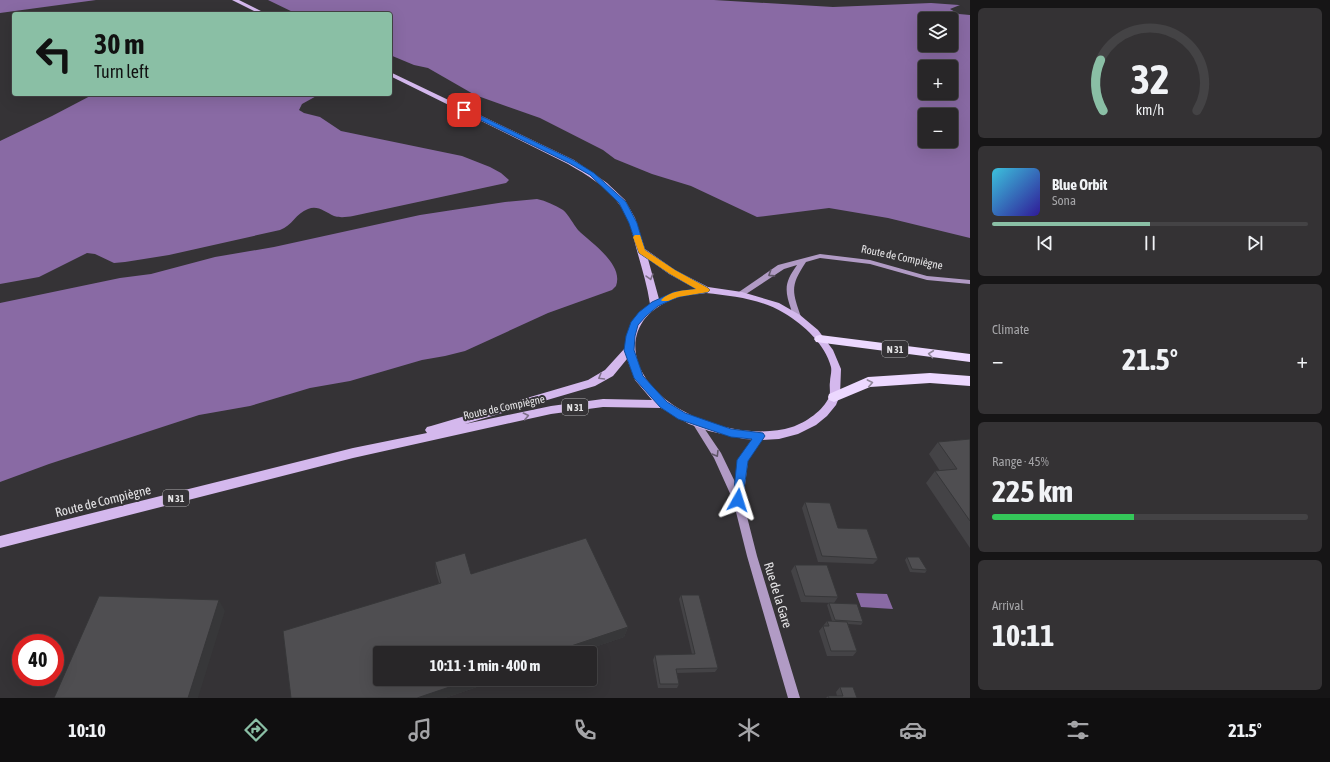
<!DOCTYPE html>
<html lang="en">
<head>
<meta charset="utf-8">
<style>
  :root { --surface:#282628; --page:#343234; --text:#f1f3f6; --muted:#a5a5a8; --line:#444345; --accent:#8abfa5 }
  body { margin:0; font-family:"Asap Condensed",sans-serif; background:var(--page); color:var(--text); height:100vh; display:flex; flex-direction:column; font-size:15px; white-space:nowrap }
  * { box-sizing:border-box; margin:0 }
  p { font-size:13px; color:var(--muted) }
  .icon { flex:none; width:22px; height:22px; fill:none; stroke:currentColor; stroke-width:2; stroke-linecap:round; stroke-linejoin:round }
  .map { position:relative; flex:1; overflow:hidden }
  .details { display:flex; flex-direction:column; gap:8px; padding:8px; background:#161516; width:360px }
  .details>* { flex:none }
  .top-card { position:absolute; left:12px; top:12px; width:380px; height:84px; border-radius:4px; box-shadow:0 4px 16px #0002,0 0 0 1px var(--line); background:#8abfa5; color:#111; overflow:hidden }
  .fabs { position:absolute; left:918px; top:12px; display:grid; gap:8px }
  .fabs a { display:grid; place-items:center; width:40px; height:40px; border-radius:4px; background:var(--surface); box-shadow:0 4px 16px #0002,0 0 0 1px var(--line); font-size:20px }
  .speed { position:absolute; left:12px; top:634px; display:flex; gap:8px; font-size:20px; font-weight:700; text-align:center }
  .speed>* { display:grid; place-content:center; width:52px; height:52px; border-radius:50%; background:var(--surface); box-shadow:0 4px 16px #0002,0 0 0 1px var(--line); line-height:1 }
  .speed .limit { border:6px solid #d22; background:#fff; color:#111 }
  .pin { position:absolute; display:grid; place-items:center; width:34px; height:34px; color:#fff; margin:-17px; border-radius:8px; box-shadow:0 2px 6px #0006 }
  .me { position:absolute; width:44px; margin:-22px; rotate:6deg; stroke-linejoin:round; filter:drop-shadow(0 0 3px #0008) }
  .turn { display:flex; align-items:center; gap:14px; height:84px; padding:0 16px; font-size:18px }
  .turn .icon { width:52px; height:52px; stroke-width:2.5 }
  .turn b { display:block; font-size:28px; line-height:34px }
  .big { font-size:30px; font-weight:700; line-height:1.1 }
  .details .tile { flex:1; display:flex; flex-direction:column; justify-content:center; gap:6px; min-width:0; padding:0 14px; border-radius:6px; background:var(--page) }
  .details .dial { align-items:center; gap:0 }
  .dial svg { height:104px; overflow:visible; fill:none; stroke:var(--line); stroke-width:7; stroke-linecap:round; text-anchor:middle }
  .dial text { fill:var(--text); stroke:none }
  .song { display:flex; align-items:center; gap:12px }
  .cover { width:48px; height:48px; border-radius:6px; background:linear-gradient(135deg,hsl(190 70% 55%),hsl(250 70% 35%)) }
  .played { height:4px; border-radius:2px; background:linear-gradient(90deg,var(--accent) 50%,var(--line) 50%) }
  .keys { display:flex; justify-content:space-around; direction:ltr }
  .heat { display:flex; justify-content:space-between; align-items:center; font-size:22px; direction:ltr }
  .charge { height:6px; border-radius:3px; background:linear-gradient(90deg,#34c759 45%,var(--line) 0) }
  .trip { position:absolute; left:373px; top:646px; width:224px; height:40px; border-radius:4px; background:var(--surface); box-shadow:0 4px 16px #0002,0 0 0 1px var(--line); font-weight:700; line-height:40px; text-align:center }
  .tab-bar { display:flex; height:64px; justify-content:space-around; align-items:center; background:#100f10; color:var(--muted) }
  .tab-bar .icon { width:28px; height:28px }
  .tab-bar .selected { color:var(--accent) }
  .tab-bar b { font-size:18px; color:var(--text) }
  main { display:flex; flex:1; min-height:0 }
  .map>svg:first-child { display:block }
</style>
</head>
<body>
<main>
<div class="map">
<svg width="970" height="698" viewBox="0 0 970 698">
  <rect width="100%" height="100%" fill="#353336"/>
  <path fill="#896aa4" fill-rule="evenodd" d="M0,0H96L0,13Z
    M268,0H714L833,7L931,3L959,5H960L950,9L959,14L970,15V238L888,218L829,208L757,217L691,186L652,174L615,159L603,150L540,118L475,95L428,68L414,65L390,55V14H297ZM925,19H951V45H925ZM925,67H951V93H925ZM925,115H951V141H925Z
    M94,94H320L302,104L299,110L304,113L320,117L341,131L462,156L490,167L501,173L509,180L506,183L353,216C347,217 340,218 334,216C325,212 318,205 308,209C296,213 292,226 280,230L169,255L125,262L114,263L95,254L87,253L39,277L0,284V141L52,116Z
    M537,199C546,201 555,205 563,210C569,215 573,224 578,230C591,243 624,264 616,286L612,290L548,313L465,351L445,356L422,360L350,381L310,388L250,406L199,415L49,464L0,482V303L120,278L151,274L215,257L274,247L420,215L505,202Z
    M856,593L887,594L893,609L861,607Z"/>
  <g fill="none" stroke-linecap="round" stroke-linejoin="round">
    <path fill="#b19bc5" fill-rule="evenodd" d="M820,254L870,260L927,276L970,280V284L927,280L870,264L820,258L806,262C790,286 792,291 801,317L800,319L797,320C792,318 792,314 791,309C784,289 785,282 797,265L784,269L743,296H740L736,294L778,265Z
      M695,418L698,419L721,453L736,484L738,460L757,433L760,432L763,433L764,436L748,461L743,501L757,556L800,698H788L747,556L733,500L714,458L691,421L692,419Z"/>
    <path fill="#d4b8ed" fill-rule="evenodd" d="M232,0H239L267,14H260Z
      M390,72L574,160L607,183L625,200L635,218L645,249L675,270L708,287L742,292L779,303L800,315L818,330L833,350L841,369L840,395L836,405L827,416L816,425L798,434L779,439L762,440L744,439L709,431L689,424L661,408L603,407L551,414L353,458L0,548V536L353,448L427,433L425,430L427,427L431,426L588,380L605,370L625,348C626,328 635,315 650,304C647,284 641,266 636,247C632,232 629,216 619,204C606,186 587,175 568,164L390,76ZM648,259L669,274L696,289L676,292L659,299ZM706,293C733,296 761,299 784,313C804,325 825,344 831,367C832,372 830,377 830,382C829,387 831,392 829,397C824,410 805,423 792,427C754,439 700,425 669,402C624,369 621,316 679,297C688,294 697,295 706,293ZM627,359L635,380L652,400L603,399L551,406L465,424L595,386L613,376Z"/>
    <path fill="#ecd8ff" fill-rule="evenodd" d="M820,335L970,354V362L816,342L814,339L816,336Z
      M930,373L970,376V386L930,383L870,387L834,402L829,400L828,397L829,394L868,377Z"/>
  </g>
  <path fill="#444346" d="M970,439V548L926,483L935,471H940L929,454L938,442Z
    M805,502L878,559L873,564L818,562L802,508Z
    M907,557L927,570L925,573L910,572L905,560Z
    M435,562L471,574L628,627L624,637L577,653H380L500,679L445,698H291L439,583L436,573Z
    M795,565L838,597L834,603L801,602L791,571Z
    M681,595L718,668L715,672L677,673L679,684L677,688H658L653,660L655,655L692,654L679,599Z
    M829,603L863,622L861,625L848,624L857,651L853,656H827L819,631L827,621H832L827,605Z
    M840,687L857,698H826L828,696H837L836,692Z"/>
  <path fill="#373739" d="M219,600L225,611L198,698H188Z
    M628,627L624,637L577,653H550Z
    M473,679H500L445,698H417Z"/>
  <path fill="#4f4e51" stroke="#373739" d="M970,439V521L935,471L957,469L938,442Z
    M805,502L830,503L838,528L867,529L878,559L822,556Z
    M586,538L628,627L550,653H380V679H473L417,698H291L283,631L441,583L435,562L465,553L471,574Z
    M907,557H919L927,570L912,569Z
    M795,565H827L838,597L805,596Z
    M681,595H699L718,668L676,669L679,684H660L655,655L695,654Z
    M99,596L219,600L188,698H54Z
    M829,603L857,604L863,622L835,620Z
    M827,621L847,622L857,651H831L823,626H829Z
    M840,687H853L857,698H829L828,696H843Z"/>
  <defs><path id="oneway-chevron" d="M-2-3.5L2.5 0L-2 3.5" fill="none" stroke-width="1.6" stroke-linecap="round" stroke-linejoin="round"/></defs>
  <g stroke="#605768">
    <use href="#oneway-chevron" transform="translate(771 274) rotate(147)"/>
    <use href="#oneway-chevron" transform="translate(716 454) rotate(59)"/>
  </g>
  <g stroke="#7d6f88">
    <use href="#oneway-chevron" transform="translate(650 277) rotate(74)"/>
    <use href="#oneway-chevron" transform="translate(601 377) rotate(150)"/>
    <use href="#oneway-chevron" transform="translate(526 416) rotate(-12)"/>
  </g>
  <g stroke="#90869a">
    <use href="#oneway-chevron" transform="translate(931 354) rotate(-173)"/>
    <use href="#oneway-chevron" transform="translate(870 383) rotate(-11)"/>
  </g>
  <path fill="#1a73e8" stroke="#114b97" d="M464,108L573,160L594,173L626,202L637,223L645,250L675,270L708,288L710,290L708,292L678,297L658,306L646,316L638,325L635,336L634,350L643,376L667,402L685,413L731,429L763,433L765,436L763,439L748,461L742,503L738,504L735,503L733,500L737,460L752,439L731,437L678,419L660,407L634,378L624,350L626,336L631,322L639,312L652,302L674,292L696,289L670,274L639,253L629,223L619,203L590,175L569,163L462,111L461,110Z"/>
  <path fill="#f59e0b" d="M635,235H640L645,250L675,270L708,288L710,290L708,292L678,297L668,301H662L661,300C669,291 685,290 696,289L670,274L639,253L633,237Z"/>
  <g text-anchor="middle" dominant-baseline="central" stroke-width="4" stroke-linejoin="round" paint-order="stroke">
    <g fill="#353336" stroke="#b0afb1" stroke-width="1">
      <rect x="882" y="341" width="26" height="16" rx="3"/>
      <rect x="562" y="399" width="26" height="16" rx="3"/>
      <rect x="163" y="490" width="26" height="16" rx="3"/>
    </g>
    <g font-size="10" font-weight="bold" fill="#e5e4e6">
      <text x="895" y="349">N 31</text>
      <text x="575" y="407">N 31</text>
      <text x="176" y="498">N 31</text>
    </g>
    <g font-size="11" fill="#e5e4e6" stroke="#353336">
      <text transform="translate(902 257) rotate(12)">Route de Compiègne</text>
      <text transform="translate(504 407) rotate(-12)">Route de Compiègne</text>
    </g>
    <g font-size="13" fill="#e5e4e6" stroke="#353336">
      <text transform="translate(103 501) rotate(-14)">Route de Compiègne</text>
      <text transform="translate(778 595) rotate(73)">Rue de la Gare</text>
    </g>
  </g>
</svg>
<div class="fabs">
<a><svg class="icon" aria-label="layers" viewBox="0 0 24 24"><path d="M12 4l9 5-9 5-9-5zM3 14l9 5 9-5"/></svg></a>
<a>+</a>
<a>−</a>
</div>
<div class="speed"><div class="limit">40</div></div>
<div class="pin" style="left:464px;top:110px;background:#d93025"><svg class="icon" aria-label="arrive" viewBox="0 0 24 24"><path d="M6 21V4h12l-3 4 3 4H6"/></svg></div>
<svg class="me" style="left:738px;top:500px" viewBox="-20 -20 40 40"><path d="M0-17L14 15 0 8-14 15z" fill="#1a73e8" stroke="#fff" stroke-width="4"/></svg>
<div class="trip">10:11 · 1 min · 400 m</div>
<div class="top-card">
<div class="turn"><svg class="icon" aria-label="left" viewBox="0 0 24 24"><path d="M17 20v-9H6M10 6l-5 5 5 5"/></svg><div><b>30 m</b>Turn left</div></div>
</div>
</div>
<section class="details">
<div class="tile dial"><svg viewBox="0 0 100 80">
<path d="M14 69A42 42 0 1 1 86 69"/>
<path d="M14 69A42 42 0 0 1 12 30" stroke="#8abfa5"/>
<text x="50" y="56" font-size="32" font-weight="700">32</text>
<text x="50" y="72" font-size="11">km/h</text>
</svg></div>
<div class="tile">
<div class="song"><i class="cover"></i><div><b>Blue Orbit</b><p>Sona</p></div></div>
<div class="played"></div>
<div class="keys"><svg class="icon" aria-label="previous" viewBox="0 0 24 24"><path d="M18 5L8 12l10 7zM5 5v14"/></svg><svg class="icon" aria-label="pause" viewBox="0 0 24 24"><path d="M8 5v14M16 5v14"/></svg><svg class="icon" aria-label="next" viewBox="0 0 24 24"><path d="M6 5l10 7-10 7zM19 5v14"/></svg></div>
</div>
<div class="tile"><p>Climate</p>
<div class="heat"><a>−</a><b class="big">21.5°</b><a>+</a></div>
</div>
<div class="tile"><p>Range · 45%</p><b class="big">225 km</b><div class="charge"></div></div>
<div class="tile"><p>Arrival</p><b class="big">10:11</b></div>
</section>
</main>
<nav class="tab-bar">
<b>10:10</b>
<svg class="icon selected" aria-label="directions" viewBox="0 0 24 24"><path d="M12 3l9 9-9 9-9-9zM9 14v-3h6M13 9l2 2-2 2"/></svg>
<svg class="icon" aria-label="music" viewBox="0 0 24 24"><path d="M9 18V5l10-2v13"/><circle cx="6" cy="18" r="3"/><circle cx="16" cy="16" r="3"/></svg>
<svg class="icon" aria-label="phone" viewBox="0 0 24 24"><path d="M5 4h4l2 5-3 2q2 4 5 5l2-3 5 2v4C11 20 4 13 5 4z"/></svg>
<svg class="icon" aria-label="climate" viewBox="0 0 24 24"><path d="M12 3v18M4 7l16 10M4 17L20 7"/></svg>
<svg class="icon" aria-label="car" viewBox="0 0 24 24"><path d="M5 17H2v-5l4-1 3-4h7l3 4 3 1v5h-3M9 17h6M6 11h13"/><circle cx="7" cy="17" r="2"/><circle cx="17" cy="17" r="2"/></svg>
<svg class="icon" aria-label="filters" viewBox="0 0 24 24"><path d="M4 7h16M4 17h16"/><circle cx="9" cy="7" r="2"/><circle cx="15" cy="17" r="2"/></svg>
<b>21.5°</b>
</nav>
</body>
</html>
